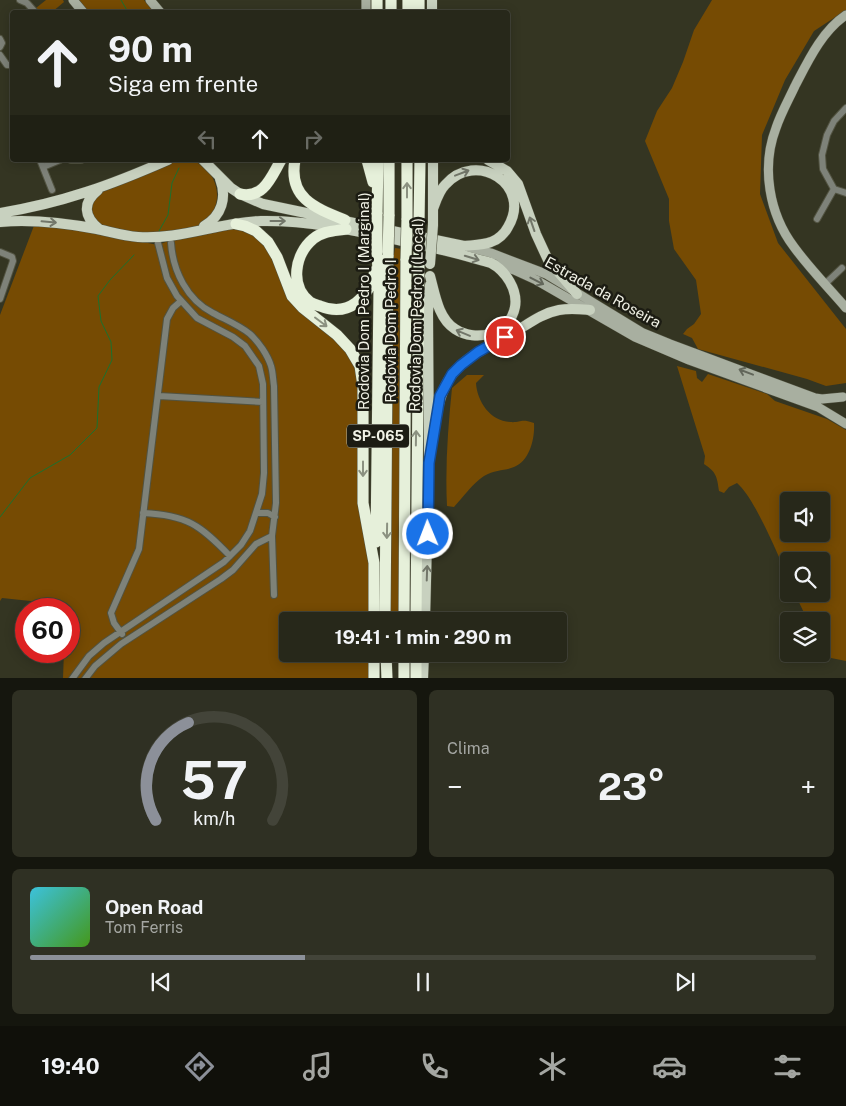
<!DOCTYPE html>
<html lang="pt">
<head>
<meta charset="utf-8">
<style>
  :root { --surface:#27281a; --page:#2f3023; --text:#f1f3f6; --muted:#a4a6a2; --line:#434439; --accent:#8c9099 }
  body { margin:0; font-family:"Public Sans",sans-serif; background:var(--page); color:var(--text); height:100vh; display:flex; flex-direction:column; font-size:19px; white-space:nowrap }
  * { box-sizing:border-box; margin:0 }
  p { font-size:16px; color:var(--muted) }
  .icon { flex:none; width:28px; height:28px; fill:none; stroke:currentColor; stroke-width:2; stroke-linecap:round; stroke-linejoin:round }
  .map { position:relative; height:678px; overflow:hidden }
  .side { display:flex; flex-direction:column; gap:12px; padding:12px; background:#15160e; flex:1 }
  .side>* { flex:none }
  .top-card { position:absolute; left:10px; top:10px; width:500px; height:152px; border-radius:5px; box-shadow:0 2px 12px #0003,0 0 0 1px var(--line); background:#27281a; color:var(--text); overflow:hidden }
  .buttons { position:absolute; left:780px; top:492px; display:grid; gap:10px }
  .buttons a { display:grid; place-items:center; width:50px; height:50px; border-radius:5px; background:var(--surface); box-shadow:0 2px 12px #0003,0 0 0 1px var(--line); font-size:25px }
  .speed { position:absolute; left:15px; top:598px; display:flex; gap:10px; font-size:25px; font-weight:700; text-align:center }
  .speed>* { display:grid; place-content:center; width:65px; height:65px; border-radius:50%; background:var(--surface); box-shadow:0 2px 12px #0003,0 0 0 1px var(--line); line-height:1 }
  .speed .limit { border:8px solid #d22; background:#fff; color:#111 }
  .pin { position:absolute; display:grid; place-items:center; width:42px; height:42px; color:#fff; margin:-21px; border:2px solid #fff; border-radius:50%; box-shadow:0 1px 5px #0007 }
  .me { position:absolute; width:55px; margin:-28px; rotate:359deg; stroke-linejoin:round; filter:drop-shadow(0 0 4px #0008) }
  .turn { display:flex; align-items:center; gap:18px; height:105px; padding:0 15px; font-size:22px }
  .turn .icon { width:65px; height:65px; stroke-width:2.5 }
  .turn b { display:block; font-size:35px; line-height:42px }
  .lanes { display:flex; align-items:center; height:48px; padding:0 15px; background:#0003; justify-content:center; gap:25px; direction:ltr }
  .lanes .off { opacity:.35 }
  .big { font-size:38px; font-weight:700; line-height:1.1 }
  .side .card { flex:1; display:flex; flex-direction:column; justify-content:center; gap:8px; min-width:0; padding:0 18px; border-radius:8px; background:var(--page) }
  .side .dial { align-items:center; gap:0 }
  .dial svg { height:130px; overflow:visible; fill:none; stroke:var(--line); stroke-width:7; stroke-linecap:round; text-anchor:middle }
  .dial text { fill:var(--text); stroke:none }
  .song { display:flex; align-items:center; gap:15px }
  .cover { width:60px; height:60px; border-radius:8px; background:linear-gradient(135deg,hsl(190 70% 55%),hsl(100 70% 35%)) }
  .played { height:5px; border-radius:2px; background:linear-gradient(90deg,var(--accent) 35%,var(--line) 35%) }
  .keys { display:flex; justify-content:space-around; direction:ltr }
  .heat { display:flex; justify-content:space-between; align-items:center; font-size:28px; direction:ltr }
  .side .tiles { flex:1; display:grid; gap:12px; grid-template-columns:1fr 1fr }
  .card:last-child { grid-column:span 2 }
  .trip { position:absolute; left:279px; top:612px; width:288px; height:50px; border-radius:5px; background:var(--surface); box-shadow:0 2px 12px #0003,0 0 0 1px var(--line); font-weight:700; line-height:50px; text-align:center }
  .tab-bar { display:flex; height:80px; justify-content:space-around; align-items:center; background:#10100a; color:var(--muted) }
  .tab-bar .icon { width:35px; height:35px }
  .tab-bar .current { color:var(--accent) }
  .tab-bar b { font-size:22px; color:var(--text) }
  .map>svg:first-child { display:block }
</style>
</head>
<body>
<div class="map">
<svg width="846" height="679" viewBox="0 0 846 679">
  <rect width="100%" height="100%" fill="#343522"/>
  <path fill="#764b03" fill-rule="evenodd" d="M46,0H63L64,2L52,12H40L36,8Z
    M79,0H144L154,12H89Z
    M712,0H846V10L814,31L785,80L762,135L760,194L778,243L846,329V383L826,386L807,379L698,349L692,338L683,334L687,329L694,324L701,314L696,280L674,249L669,221V199L645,141L657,111L672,88L683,62L694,30Z
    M174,160C181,160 188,159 193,161C223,172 226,214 196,227C189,230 181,230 173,231C164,232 152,235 143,234C128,233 112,228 97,225L90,208L98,193Z
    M35,223L73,228L158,245L194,231L245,226L261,238L349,356L363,386L374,621H288V654H370L368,678H63L64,651H69V609H58L59,604L2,598L0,601V315Z
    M395,248L402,249L400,301L399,621H390L392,268Z
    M677,366L696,371L697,378L702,382L708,374L767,394L775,401L827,419L846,430V661L831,658L821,646V621H808L795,594H821V561H789V579C778,556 755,498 737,483L729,487L724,493L719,491C717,476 716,472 704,464L705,456ZM789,501H821V534H789Z
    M467,375H484L476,383C477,401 490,421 510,422C521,423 520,418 534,423C535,438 530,461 514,467C505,471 495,469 484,476C473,483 463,497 454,507L447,506C445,467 448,427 452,388Z"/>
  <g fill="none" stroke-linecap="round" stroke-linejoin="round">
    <path stroke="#1b712e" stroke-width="1" d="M121,0L128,12
      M159,231L168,215L172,183L179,168
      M0,517L30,478L70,455L97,428L99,387L112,360L111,342L101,321L98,296L110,280L134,255"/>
    <defs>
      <path id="street" d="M20,0L27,3L35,12
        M0,39L2,43L0,47
        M0,55L7,65H12
        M846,108L834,121L827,135L822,155L823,169L834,189L846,193
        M40,160L52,190
        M71,160H81
        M43,167L60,160
        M817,219L834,189
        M0,252L12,257L13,261L0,299
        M825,284L842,268
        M159,396L263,402
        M143,513C187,515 200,525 230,556
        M257,513H268L275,517
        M272,536L274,595
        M122,634L114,623L111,613L139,549L167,319L173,308L181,301
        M72,679L89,656L104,643L224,562L241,545L250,531L262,494L264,473L263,384L259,366L245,346L233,337L197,318L177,296L167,278L158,243
        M85,679L95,666L121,644L221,579L233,570L256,544L272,536L276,503L274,386C273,380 273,372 271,366C268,356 259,342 250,334C239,325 226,320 213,313C187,300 173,271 171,243"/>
      <path id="secondary" d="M73,0L83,12
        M150,0L160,12
        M366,12V0
        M846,15C822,31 808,61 795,86C789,99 781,113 776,128C761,167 769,214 794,247C810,269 829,288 846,308
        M468,247L491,253L546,274L643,333L670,344L815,398L822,399L843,397
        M494,264L514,270L536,280L635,337L689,360L818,407L846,424"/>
      <path id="primary" d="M432,12V0
        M203,160L231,188L240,194L263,204L464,246C473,245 483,245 491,242C498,240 505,233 508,227C533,185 476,149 445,185C439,191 436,201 433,209
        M488,160L507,171L518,184L536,234L548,260L577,294
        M98,190C82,203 84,217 99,229
        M0,213C62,203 111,185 168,160
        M0,222C33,219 65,223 97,229C111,232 124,236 138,237C180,240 220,222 261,221C316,220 369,234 421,245C439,249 456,253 473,258C479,260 486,261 491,263C506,271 518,290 515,307C510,334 476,343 455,329C438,318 435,294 430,276
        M433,225V160
        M204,226C222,216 227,197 220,179
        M433,435C437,414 439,393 451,376C467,354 495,344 518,330C531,322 543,313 559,310C570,308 579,309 590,310
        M425,621L429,463L428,313L430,285
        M423,679L424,654"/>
      <path id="highway" d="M419,0V12
        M377,12V0
        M391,12V0
        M408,12V0
        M295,160C288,198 315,208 345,220
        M367,160L373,182
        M240,194C264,199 271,177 281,160
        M377,214L378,160
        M389,216V160
        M407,220V160
        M419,223L420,160
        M236,224L245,226L256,231L268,242L277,257L292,296L303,308L337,335L350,349L360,366L363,386V503L374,563V616
        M346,229C335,231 322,231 313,239C295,254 289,286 310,302C313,304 317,305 320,306C349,318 369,297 375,271
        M376,542L379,291L377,252
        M385,621L388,255
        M404,621L406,259
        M416,621L419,261
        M386,654L387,679
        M404,654V679
        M416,654V679
        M374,679V654"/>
    </defs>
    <use href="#street" stroke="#525341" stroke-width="8"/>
    <use href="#secondary" stroke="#525341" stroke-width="10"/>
    <use href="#primary" stroke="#525341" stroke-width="11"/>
    <use href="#highway" stroke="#525341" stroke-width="12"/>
    <use href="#street" stroke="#7e8279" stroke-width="6"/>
    <use href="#secondary" stroke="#a8afa0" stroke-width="9"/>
    <use href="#primary" stroke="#c8d1bf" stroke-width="10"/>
    <use href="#highway" stroke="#e6f0da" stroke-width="11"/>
    <defs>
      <path id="primary-bridge" d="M430,264L433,225"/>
      <path id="highway-bridge" d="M377,252V214
        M388,255L389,216
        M406,259L407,220
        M419,261V223"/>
    </defs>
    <use href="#primary-bridge" stroke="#525341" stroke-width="11" stroke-linecap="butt"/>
    <use href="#highway-bridge" stroke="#525341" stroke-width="12" stroke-linecap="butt"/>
    <use href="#primary-bridge" stroke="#c8d1bf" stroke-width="10"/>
    <use href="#highway-bridge" stroke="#e6f0da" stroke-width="11"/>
  </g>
  <defs><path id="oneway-shaft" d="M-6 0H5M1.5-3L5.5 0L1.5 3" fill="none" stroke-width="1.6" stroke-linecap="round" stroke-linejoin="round" transform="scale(1.25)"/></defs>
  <g stroke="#727669">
    <use href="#oneway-shaft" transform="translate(462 173) rotate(-21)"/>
    <use href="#oneway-shaft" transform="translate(278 221)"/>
    <use href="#oneway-shaft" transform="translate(49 222) rotate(5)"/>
    <use href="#oneway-shaft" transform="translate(532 224) rotate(-109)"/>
    <use href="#oneway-shaft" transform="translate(472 258) rotate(17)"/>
    <use href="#oneway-shaft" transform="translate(463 333) rotate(-157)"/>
    <use href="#oneway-shaft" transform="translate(427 573) rotate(-88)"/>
  </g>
  <g stroke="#8b9180">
    <use href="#oneway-shaft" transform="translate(407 190) rotate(-90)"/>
    <use href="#oneway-shaft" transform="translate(321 322) rotate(37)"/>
    <use href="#oneway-shaft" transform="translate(416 438) rotate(-89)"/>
    <use href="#oneway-shaft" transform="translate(363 469) rotate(90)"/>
    <use href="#oneway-shaft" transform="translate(387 531) rotate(91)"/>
  </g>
  <g stroke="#62665a">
    <use href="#oneway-shaft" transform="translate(537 281) rotate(27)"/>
    <use href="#oneway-shaft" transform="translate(746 372) rotate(-159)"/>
  </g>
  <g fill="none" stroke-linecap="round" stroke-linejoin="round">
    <defs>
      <path id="route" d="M428,534L429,463L440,396L452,374L461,365L478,352L505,337"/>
    </defs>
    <use href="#route" stroke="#114b97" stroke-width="12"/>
    <use href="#route" stroke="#1a73e8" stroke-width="9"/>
  </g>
  <g text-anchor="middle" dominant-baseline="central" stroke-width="5" stroke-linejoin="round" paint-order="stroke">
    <rect fill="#1c1c13" stroke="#b1b2a7" stroke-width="1" x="347" y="424.5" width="62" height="23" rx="4"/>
    <g font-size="14" font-weight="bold" fill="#f1f2e6">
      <text x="378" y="436">SP-065</text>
    </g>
    <g font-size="15" fill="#f1f2e6" stroke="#1c1c13">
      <text transform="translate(603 292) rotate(29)">Estrada da Roseira</text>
      <text transform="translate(363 301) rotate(-90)">Rodovia Dom Pedro I (Marginal)</text>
      <text transform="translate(416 315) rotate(-89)">Rodovia Dom Pedro I (Local)</text>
      <text transform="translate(390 331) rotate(-90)">Rodovia Dom Pedro I</text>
    </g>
  </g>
</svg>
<div class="buttons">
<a><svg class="icon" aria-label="sound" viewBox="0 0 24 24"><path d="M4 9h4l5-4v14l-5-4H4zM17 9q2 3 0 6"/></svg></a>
<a><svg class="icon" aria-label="search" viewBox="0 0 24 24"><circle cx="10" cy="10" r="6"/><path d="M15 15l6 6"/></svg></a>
<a><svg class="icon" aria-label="layers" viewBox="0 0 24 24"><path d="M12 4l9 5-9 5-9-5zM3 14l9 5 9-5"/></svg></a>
</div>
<div class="speed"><div class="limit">60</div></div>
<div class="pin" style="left:505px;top:337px;background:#d93025"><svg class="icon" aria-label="arrive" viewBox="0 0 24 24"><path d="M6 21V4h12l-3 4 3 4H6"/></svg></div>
<svg class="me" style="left:428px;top:534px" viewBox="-20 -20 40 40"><circle r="17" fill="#1a73e8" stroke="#fff" stroke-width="3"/><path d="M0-11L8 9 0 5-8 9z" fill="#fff"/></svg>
<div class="trip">19:41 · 1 min · 290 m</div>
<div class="top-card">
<div class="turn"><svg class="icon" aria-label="ahead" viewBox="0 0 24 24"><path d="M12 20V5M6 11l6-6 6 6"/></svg><div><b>90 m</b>Siga em frente</div></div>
<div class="lanes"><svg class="icon off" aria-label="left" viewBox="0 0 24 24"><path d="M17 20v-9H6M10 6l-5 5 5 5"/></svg><svg class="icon" aria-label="ahead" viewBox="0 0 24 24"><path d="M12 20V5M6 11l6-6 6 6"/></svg><svg class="icon off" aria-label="right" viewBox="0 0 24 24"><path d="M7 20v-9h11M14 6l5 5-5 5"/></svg></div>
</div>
</div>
<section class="side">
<div class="tiles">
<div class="card dial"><svg viewBox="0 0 100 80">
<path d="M14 69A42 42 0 1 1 86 69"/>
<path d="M14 69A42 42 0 0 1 34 9" stroke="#8c9099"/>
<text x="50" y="56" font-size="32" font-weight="700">57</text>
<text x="50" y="72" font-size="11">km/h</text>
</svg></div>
<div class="card"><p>Clima</p>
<div class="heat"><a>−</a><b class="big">23°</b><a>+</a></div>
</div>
<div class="card">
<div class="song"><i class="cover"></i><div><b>Open Road</b><p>Tom Ferris</p></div></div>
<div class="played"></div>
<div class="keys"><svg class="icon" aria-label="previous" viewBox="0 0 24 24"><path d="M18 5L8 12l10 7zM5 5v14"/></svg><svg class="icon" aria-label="pause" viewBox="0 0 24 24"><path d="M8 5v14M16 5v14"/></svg><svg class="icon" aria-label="next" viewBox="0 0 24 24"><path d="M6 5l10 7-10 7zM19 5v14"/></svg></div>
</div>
</div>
</section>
<nav class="tab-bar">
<b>19:40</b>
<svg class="icon current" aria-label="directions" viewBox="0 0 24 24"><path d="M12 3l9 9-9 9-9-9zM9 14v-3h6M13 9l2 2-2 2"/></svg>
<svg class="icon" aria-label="music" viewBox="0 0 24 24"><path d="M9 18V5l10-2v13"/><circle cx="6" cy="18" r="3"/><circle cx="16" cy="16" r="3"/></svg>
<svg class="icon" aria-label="phone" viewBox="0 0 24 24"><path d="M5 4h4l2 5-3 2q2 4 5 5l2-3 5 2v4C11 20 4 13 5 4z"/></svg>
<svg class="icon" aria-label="climate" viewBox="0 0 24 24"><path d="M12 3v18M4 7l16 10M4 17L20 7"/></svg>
<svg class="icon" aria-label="car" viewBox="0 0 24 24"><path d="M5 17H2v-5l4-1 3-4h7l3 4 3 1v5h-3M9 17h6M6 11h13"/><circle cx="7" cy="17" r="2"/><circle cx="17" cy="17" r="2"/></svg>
<svg class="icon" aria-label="filters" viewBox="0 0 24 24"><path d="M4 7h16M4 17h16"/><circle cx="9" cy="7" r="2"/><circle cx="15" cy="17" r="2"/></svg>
</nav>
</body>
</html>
